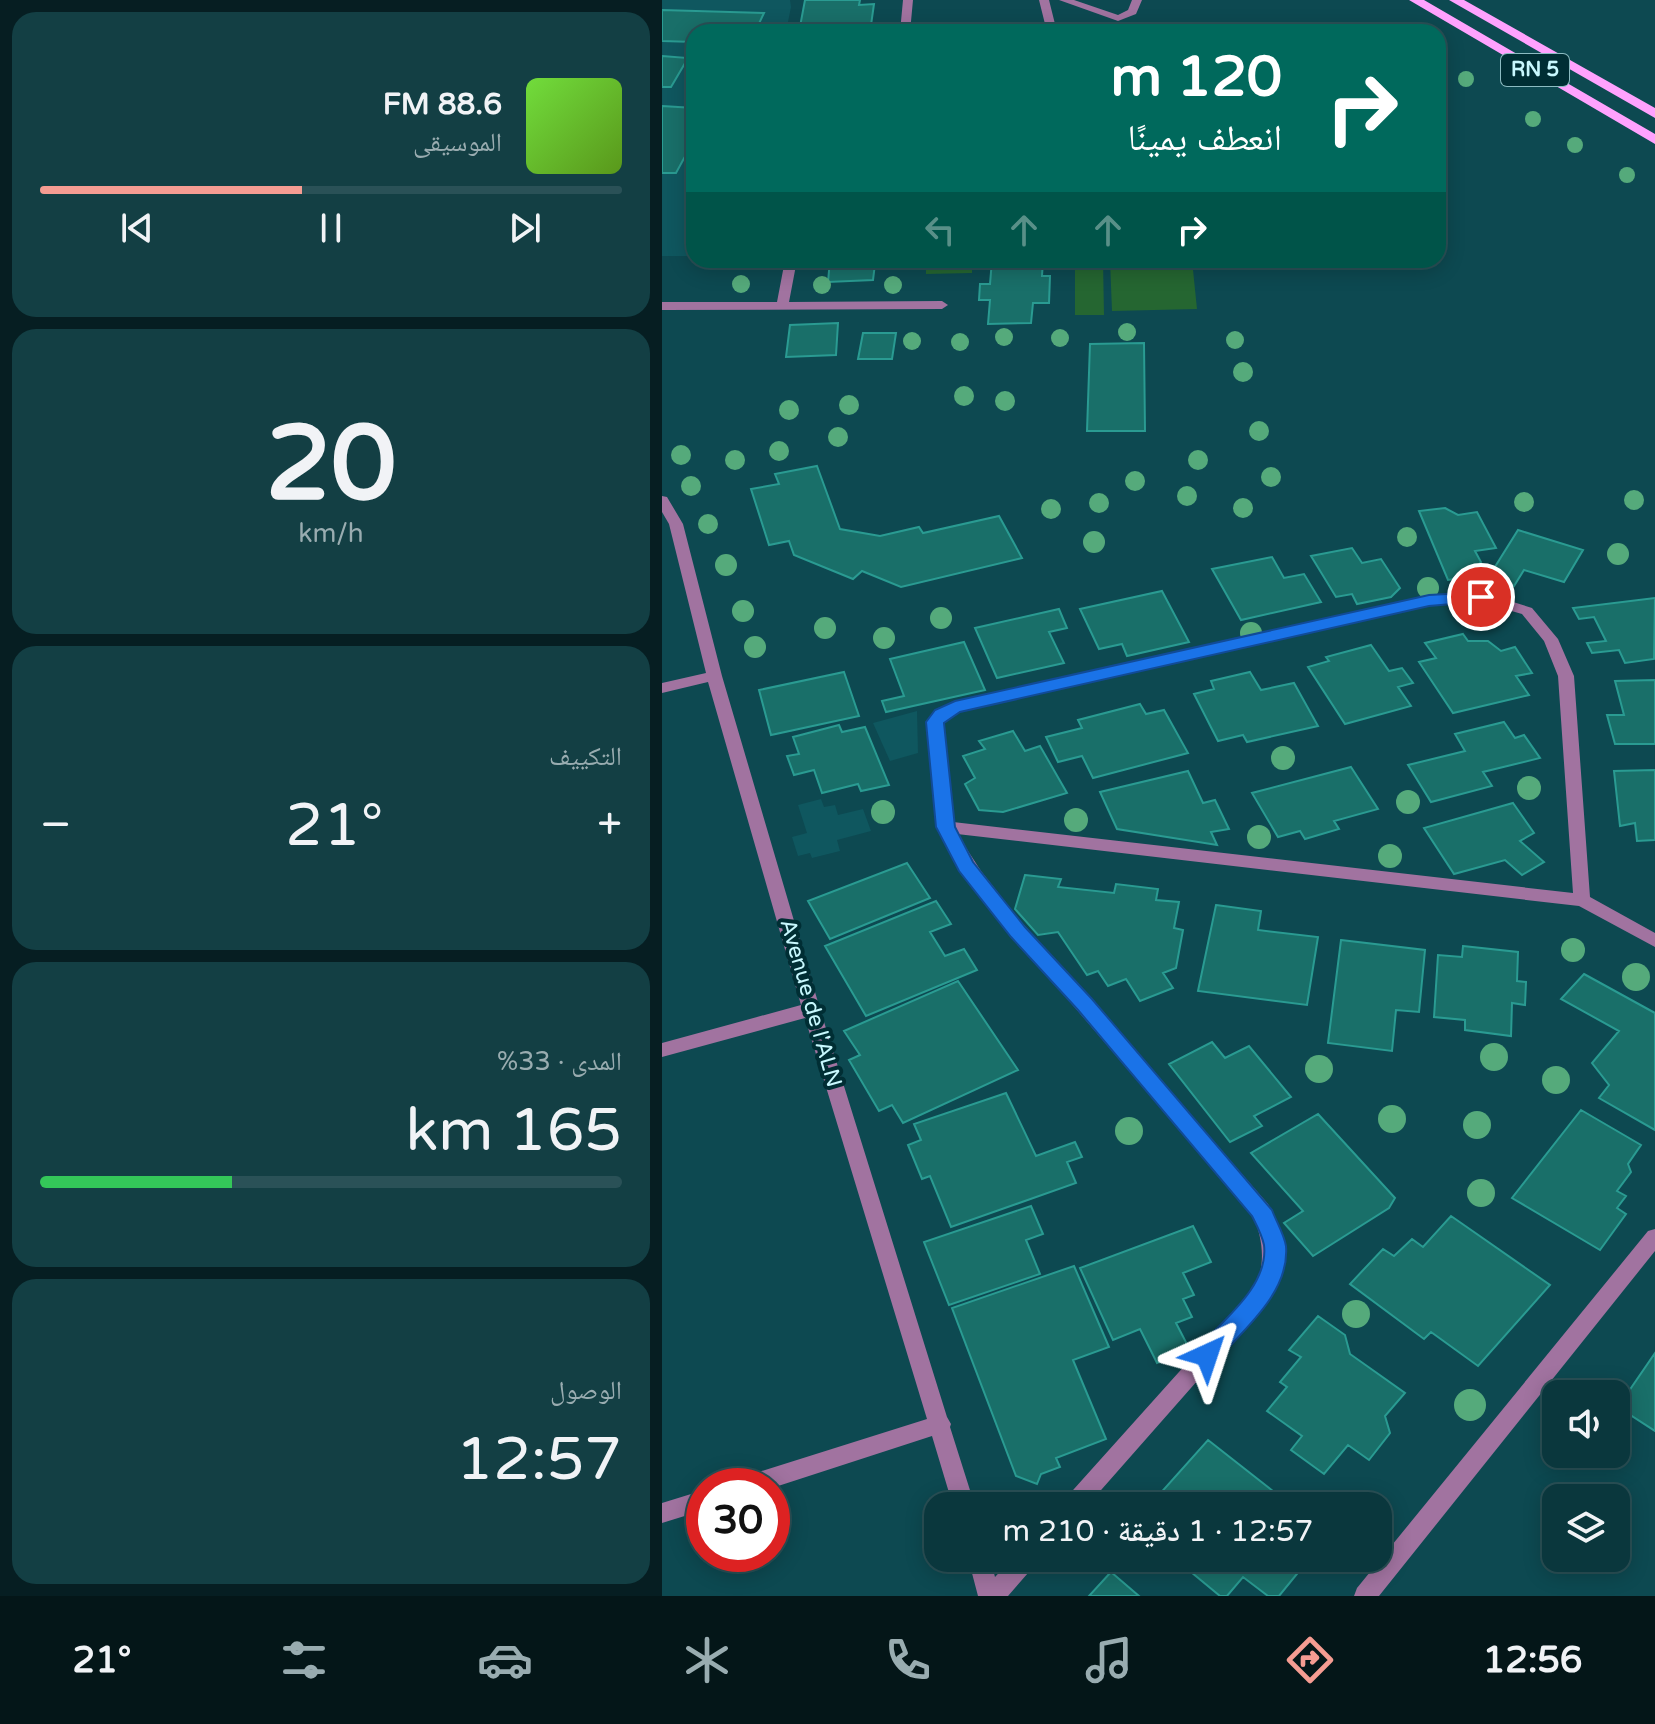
<!DOCTYPE html>
<html lang="ar">
<head>
<meta charset="utf-8">
<style>
  :root { --surface:#0a373d; --page:#133f44; --text:#f1f3f6; --muted:#99acb0; --line:#2a5157; --accent:#f59c92 }
  body { margin:0; font-family:"Varela Round","Noto Naskh Arabic",sans-serif; background:var(--page); color:var(--text); direction:rtl; height:100vh; display:flex; flex-direction:column; font-size:30px; white-space:nowrap }
  * { box-sizing:border-box; margin:0 }
  p { font-size:26px; color:var(--muted) }
  .icon { flex:none; width:44px; height:44px; fill:none; stroke:currentColor; stroke-width:2; stroke-linecap:round; stroke-linejoin:round }
  .map { position:relative; flex:1; overflow:hidden; direction:ltr }
  .drawer { display:flex; flex-direction:column; gap:12px; padding:12px; background:#061e22; width:662px }
  .drawer>* { flex:none }
  .guide { position:absolute; left:24px; top:24px; width:760px; height:244px; border-radius:24px; box-shadow:0 4px 20px #0003,0 0 0 2px var(--line); direction:rtl; background:#00695c; color:#fff; overflow:hidden }
  .fabs { position:absolute; left:880px; top:1380px; display:grid; gap:16px }
  .fabs a { display:grid; place-items:center; width:88px; height:88px; border-radius:16px; background:var(--surface); box-shadow:0 4px 20px #0003,0 0 0 2px var(--line); font-size:40px }
  .speed { position:absolute; left:24px; top:1468px; display:flex; gap:16px; font-size:40px; font-weight:700; text-align:center }
  .speed>* { display:grid; place-content:center; width:104px; height:104px; border-radius:50%; background:var(--surface); box-shadow:0 4px 20px #0003,0 0 0 2px var(--line); line-height:1 }
  .speed .limit { border:12px solid #d22; background:#fff; color:#111 }
  .pin { position:absolute; display:grid; place-items:center; width:68px; height:68px; color:#fff; margin:-34px; border:4px solid #fff; border-radius:50%; box-shadow:0 2px 8px #0007 }
  .me { position:absolute; width:88px; margin:-44px; rotate:42deg; stroke-linejoin:round; filter:drop-shadow(0 0 6px #0008) }
  .turn { display:flex; align-items:center; gap:28px; height:168px; padding:0 32px; font-size:36px }
  .turn .icon { width:104px; height:104px; stroke-width:2.5 }
  .turn b { display:block; font-size:56px; line-height:68px }
  .lanes { display:flex; align-items:center; height:76px; padding:0 32px; background:#0003; justify-content:center; gap:40px; direction:ltr }
  .lanes .off { opacity:.35 }
  .big { font-size:60px; font-weight:600; line-height:1.1 }
  .drawer .tile { flex:1; display:flex; flex-direction:column; justify-content:center; gap:12px; min-width:0; padding:0 28px; border-radius:24px; background:var(--page) }
  .drawer .dial { align-items:center; gap:0 }
  .dial b { font-size:104px; line-height:1 }
  .song { display:flex; align-items:center; gap:24px }
  .cover { width:96px; height:96px; border-radius:12px; background:linear-gradient(135deg,hsl(100 70% 55%),hsl(90 70% 35%)) }
  .played { height:8px; border-radius:4px; background:linear-gradient(90deg,var(--accent) 45%,var(--line) 45%) }
  .keys { display:flex; justify-content:space-around; direction:ltr }
  .heat { display:flex; justify-content:space-between; align-items:center; font-size:44px; direction:ltr }
  .charge { height:12px; border-radius:6px; background:linear-gradient(90deg,#34c759 33%,var(--line) 0) }
  .trip { position:absolute; left:262px; top:1492px; width:468px; height:80px; border-radius:24px; background:var(--surface); box-shadow:0 4px 20px #0003,0 0 0 2px var(--line); font-weight:600; line-height:80px; text-align:center; direction:rtl }
  .tab-bar { display:flex; height:128px; justify-content:space-around; align-items:center; background:#041618; color:var(--muted) }
  .tab-bar .icon { width:56px; height:56px }
  .tab-bar .current { color:var(--accent) }
  .tab-bar b { font-size:36px; color:var(--text) }
  main { display:flex; flex:1; min-height:0 }
  .map>svg:first-child { display:block }
</style>
</head>
<body>
<main>
<div class="map">
<svg width="993" height="1596" viewBox="0 0 993 1596">
  <rect width="100%" height="100%" fill="#0d4951"/>
  <path fill="#0f575f" d="M0,0H128L129,7L124,32H32V256H0Z
    M255,711L256,753L228,761L211,723Z
    M159,799L162,807L173,805L176,815L201,809L209,831L175,840L178,851L150,858L148,853L136,856L130,837L145,833L136,805Z"/>
  <path fill="#256631" d="M264,260H310V273L264,274Z
    M413,260H441L442,315H413Z
    M448,260H530L535,309L450,311Z"/>
  <path fill="#196f69" stroke="#2a9b92" stroke-width="2" d="M143,0H198L197,5L212,4L208,32H137Z
    M0,10L102,13L93,32H32V42L0,41Z
    M0,56L26,58L9,87H0Z
    M0,106L32,108V140L14,173H0Z
    M168,260H227L226,263L213,264L211,280L166,282Z
    M330,260H381L380,276H388L387,303H371L369,323L326,324L328,300H317L318,284H328Z
    M176,323L174,355L124,357L128,325Z
    M201,333H234L230,359H196Z
    M482,343L483,431H425L428,344Z
    M155,466L178,529L218,536L257,527L261,533L337,516L360,558L239,587L200,571L191,579L132,555L127,541L107,545L89,489L117,484L113,474Z
    M783,508L796,515L815,512L834,548L813,551L819,562L806,577L786,580L757,511Z
    M856,530L921,550L902,582L862,570L852,586L826,578Z
    M690,548L700,563L719,559L738,588L729,597L695,604L690,594L674,597L649,556Z
    M610,557L622,578L642,574L659,602L579,620L550,569Z
    M500,591L527,642L465,656L460,644L437,649L418,609Z
    M993,598L992,659L963,663L957,650L930,653L925,643L944,641L932,617L917,619L911,608Z
    M397,609L405,628L387,632L402,663L335,678L313,628Z
    M801,634L806,641H826L839,651L853,647L870,673L854,676L867,695L791,713L757,662L774,658L763,643Z
    M302,642L323,690L224,712L220,701L242,696L228,659Z
    M709,645L727,671L740,668L751,683L736,687L749,706L683,724L646,667L667,661L664,657Z
    M182,672L197,716L109,735L97,690Z
    M588,672L599,690L632,683L656,726L585,742L581,735L556,741L532,694L552,689L549,681Z
    M993,680V744H953L945,715H962L953,681Z
    M478,704L484,714L502,710L526,753L431,778L420,756L396,762L384,737L420,728L416,720Z
    M842,722L853,738L862,735L878,758L821,772L830,786L769,802L746,765L803,751L793,734Z
    M177,725L180,732L203,727L227,785L199,791L196,784L160,793L152,770L132,775L125,756L137,754L131,737Z
    M351,731L363,751L378,746L405,793L341,812L317,810L303,784L313,778L301,756L323,749L317,741Z
    M689,767L716,809L672,821L677,829L643,839L638,831L616,837L590,793Z
    M993,770V840L975,841L973,823L958,826L952,771Z
    M526,771L541,803L553,800L567,829L549,832L555,845L455,829L438,792Z
    M851,803L872,833L858,841L882,862L860,875L843,860L792,874L762,828Z
    M245,863L268,898L168,939L146,901Z
    M363,875L399,879L396,887L452,893L454,884L496,889L494,900L517,902L512,928L521,930L514,968L501,973L511,988L478,1001L464,979L446,986L436,971L425,975L396,932L376,935L353,909Z
    M274,901L289,924L268,932L283,956L302,949L315,970L204,1016L163,946Z
    M554,905L599,911L596,930L656,937L645,1005L536,991Z
    M679,940L763,950L757,1012L734,1010L730,1051L666,1043Z
    M801,946L856,952L855,981L864,982L863,1005L850,1003L849,1036L803,1030V1020L772,1017L776,955L800,957Z
    M922,974L993,1013V1130L937,1098L947,1085L930,1063L957,1031L899,999Z
    M296,981L356,1070L241,1123L230,1105L217,1111L187,1060L198,1055L182,1031Z
    M550,1042L563,1058L587,1046L629,1097L592,1116L600,1126L568,1142L507,1064Z
    M344,1093L374,1156L413,1142L420,1157L405,1162L414,1183L289,1227L268,1176L260,1179L246,1145L259,1140L252,1124Z
    M919,1110L979,1145L966,1164L969,1172L955,1191L964,1196L955,1208L964,1214L938,1250L850,1198Z
    M656,1114L733,1198L727,1208L651,1256L622,1223L641,1211L589,1153Z
    M369,1206L381,1234L364,1240L378,1274L287,1305L262,1242Z
    M789,1216L888,1285L816,1366L769,1332L762,1339L688,1284L721,1249L732,1256L750,1239L761,1247Z
    M531,1226L549,1262L521,1273L532,1295L521,1299L530,1317L514,1323L528,1350L495,1363L478,1329L451,1340L418,1268Z
    M412,1266L447,1347L411,1360L444,1439L394,1458L398,1467L379,1474L375,1484L354,1476L290,1308Z
    M656,1316L683,1335L688,1354L743,1393L723,1416L728,1433L707,1460L686,1445L662,1474L629,1450L640,1436L605,1411L625,1387L618,1382L639,1357L627,1350Z
    M993,1353V1431L956,1407Z
    M546,1440L630,1506H487Z
    M512,1558H648L617,1596H606L581,1577L565,1596H558Z
    M449,1572L477,1596H427Z"/>
  <g fill="none" stroke-linecap="round" stroke-linejoin="round">
    <path fill="#a173a0" fill-rule="evenodd" d="M377,0H387L395,32H385Z
      M397,0H412L456,15L466,10L470,0H480L474,14L456,21Z"/>
    <path fill="#a173a0" fill-rule="evenodd" d="M241,0H251L248,32H238Z
      M123,260H135L127,302L280,301L286,305L280,309L0,310V302H115Z
      M0,496L5,497L21,524L60,676L158,1009L285,1417L289,1424L288,1427L313,1506H291L270,1436L110,1488L73,1486L76,1479L84,1476L265,1419L143,1018L0,1057V1043L139,1005L46,682L0,693V683L44,673L7,524L0,512Z
      M819,592L870,608L896,639L912,676L928,897L993,933V947L917,906L295,834L319,871L354,916L606,1204C621,1235 625,1264 610,1296L425,1506H400L403,1499L595,1285C603,1260 601,1240 591,1215L342,925L292,856L275,827L265,722L293,702L767,596ZM818,602L860,614L882,641L896,676L911,893L291,822L281,724L298,711L767,606Z
      M993,1229V1251L717,1596H692L695,1588L986,1231Z
      M42,1490V1510L0,1523V1503Z
      M306,1558H328L333,1577L351,1558H376L373,1565L346,1596H316Z"/>
    <path fill="#ffa2fe" fill-rule="evenodd" d="M747,0H762L993,134V144Z
      M787,0H802L993,108V118Z"/>
  </g>
  <g fill="#55aa7b">
    <circle cx="804" cy="79" r="8"/>
    <circle cx="871" cy="119" r="8"/>
    <circle cx="913" cy="145" r="8"/>
    <circle cx="965" cy="175" r="8"/>
    <circle cx="79" cy="284" r="9"/>
    <circle cx="160" cy="285" r="9"/>
    <circle cx="231" cy="285" r="9"/>
    <circle cx="465" cy="332" r="9"/>
    <circle cx="342" cy="337" r="9"/>
    <circle cx="398" cy="338" r="9"/>
    <circle cx="573" cy="340" r="9"/>
    <circle cx="250" cy="341" r="9"/>
    <circle cx="298" cy="342" r="9"/>
    <circle cx="581" cy="372" r="10"/>
    <circle cx="302" cy="396" r="10"/>
    <circle cx="343" cy="401" r="10"/>
    <circle cx="187" cy="405" r="10"/>
    <circle cx="127" cy="410" r="10"/>
    <circle cx="597" cy="431" r="10"/>
    <circle cx="176" cy="437" r="10"/>
    <circle cx="117" cy="451" r="10"/>
    <circle cx="19" cy="455" r="10"/>
    <circle cx="73" cy="460" r="10"/>
    <circle cx="536" cy="460" r="10"/>
    <circle cx="609" cy="477" r="10"/>
    <circle cx="473" cy="481" r="10"/>
    <circle cx="29" cy="486" r="10"/>
    <circle cx="525" cy="496" r="10"/>
    <circle cx="972" cy="500" r="10"/>
    <circle cx="862" cy="502" r="10"/>
    <circle cx="437" cy="503" r="10"/>
    <circle cx="581" cy="508" r="10"/>
    <circle cx="389" cy="509" r="10"/>
    <circle cx="46" cy="524" r="10"/>
    <circle cx="745" cy="537" r="10"/>
    <circle cx="432" cy="542" r="11"/>
    <circle cx="956" cy="554" r="11"/>
    <circle cx="64" cy="565" r="11"/>
    <circle cx="766" cy="588" r="11"/>
    <circle cx="81" cy="611" r="11"/>
    <circle cx="279" cy="618" r="11"/>
    <circle cx="163" cy="628" r="11"/>
    <circle cx="589" cy="633" r="11"/>
    <circle cx="222" cy="638" r="11"/>
    <circle cx="93" cy="647" r="11"/>
    <circle cx="621" cy="758" r="12"/>
    <circle cx="867" cy="788" r="12"/>
    <circle cx="746" cy="802" r="12"/>
    <circle cx="221" cy="812" r="12"/>
    <circle cx="414" cy="820" r="12"/>
    <circle cx="597" cy="837" r="12"/>
    <circle cx="728" cy="856" r="12"/>
    <circle cx="911" cy="950" r="12"/>
    <circle cx="974" cy="977" r="14"/>
    <circle cx="832" cy="1057" r="14"/>
    <circle cx="657" cy="1069" r="14"/>
    <circle cx="894" cy="1080" r="14"/>
    <circle cx="730" cy="1119" r="14"/>
    <circle cx="815" cy="1125" r="14"/>
    <circle cx="467" cy="1131" r="14"/>
    <circle cx="819" cy="1193" r="14"/>
    <circle cx="694" cy="1314" r="14"/>
    <circle cx="808" cy="1405" r="16"/>
  </g>
  <path fill="#1a73e8" stroke="#114b97" stroke-width="2" d="M819,592L825,593V601L767,606L298,712L282,723L293,827L311,862L363,927L430,999L610,1210C614,1221 622,1234 624,1246C628,1293 581,1330 553,1362L545,1365L537,1362L534,1355L537,1347C561,1320 607,1286 602,1245C600,1235 594,1224 590,1216L416,1010L349,937L297,871L274,827L264,722L273,710L293,701L767,595Z"/>
  <g text-anchor="middle" dominant-baseline="central" stroke-width="8" stroke-linejoin="round" paint-order="stroke">
    <rect fill="#002e34" stroke="#8cbbc1" stroke-width="2" x="839" y="54" width="68" height="32" rx="6"/>
    <g font-size="20" font-weight="bold" fill="#c8f8fe">
      <text x="873" y="70">RN 5</text>
    </g>
    <g font-size="22" fill="#c8f8fe" stroke="#002e34">
      <text transform="translate(149 1003) rotate(74)">Avenue de l'ALN</text>
    </g>
  </g>
</svg>
<div class="fabs">
<a><svg class="icon" aria-label="sound" viewBox="0 0 24 24"><path d="M4 9h4l5-4v14l-5-4H4zM17 9q2 3 0 6"/></svg></a>
<a><svg class="icon" aria-label="layers" viewBox="0 0 24 24"><path d="M12 4l9 5-9 5-9-5zM3 14l9 5 9-5"/></svg></a>
</div>
<div class="speed"><div class="limit">30</div></div>
<div class="pin" style="left:819px;top:597px;background:#d93025"><svg class="icon" aria-label="arrive" viewBox="0 0 24 24"><path d="M6 21V4h12l-3 4 3 4H6"/></svg></div>
<svg class="me" style="left:545px;top:1355px" viewBox="-20 -20 40 40"><path d="M0-17L14 15 0 8-14 15z" fill="#1a73e8" stroke="#fff" stroke-width="4"/></svg>
<div class="trip">12:57 · 1 دقيقة · 210 m</div>
<div class="guide">
<div class="turn"><svg class="icon" aria-label="right" viewBox="0 0 24 24"><path d="M7 20v-9h11M14 6l5 5-5 5"/></svg><div><b>120 m</b>انعطف يمينًا</div></div>
<div class="lanes"><svg class="icon off" aria-label="left" viewBox="0 0 24 24"><path d="M17 20v-9H6M10 6l-5 5 5 5"/></svg><svg class="icon off" aria-label="ahead" viewBox="0 0 24 24"><path d="M12 20V5M6 11l6-6 6 6"/></svg><svg class="icon off" aria-label="ahead" viewBox="0 0 24 24"><path d="M12 20V5M6 11l6-6 6 6"/></svg><svg class="icon" aria-label="right" viewBox="0 0 24 24"><path d="M7 20v-9h11M14 6l5 5-5 5"/></svg></div>
</div>
</div>
<section class="drawer">
<div class="tile">
<div class="song"><i class="cover"></i><div><b>88.6 FM</b><p>الموسيقى</p></div></div>
<div class="played"></div>
<div class="keys"><svg class="icon" aria-label="previous" viewBox="0 0 24 24"><path d="M18 5L8 12l10 7zM5 5v14"/></svg><svg class="icon" aria-label="pause" viewBox="0 0 24 24"><path d="M8 5v14M16 5v14"/></svg><svg class="icon" aria-label="next" viewBox="0 0 24 24"><path d="M6 5l10 7-10 7zM19 5v14"/></svg></div>
</div>
<div class="tile dial"><b>20</b><p>km/h</p></div>
<div class="tile"><p>التكييف</p>
<div class="heat"><a>−</a><b class="big">21°</b><a>+</a></div>
</div>
<div class="tile"><p>المدى · 33%</p><b class="big">165 km</b><div class="charge"></div></div>
<div class="tile"><p>الوصول</p><b class="big">12:57</b></div>
</section>
</main>
<nav class="tab-bar">
<b>12:56</b>
<svg class="icon current" aria-label="directions" viewBox="0 0 24 24"><path d="M12 3l9 9-9 9-9-9zM9 14v-3h6M13 9l2 2-2 2"/></svg>
<svg class="icon" aria-label="music" viewBox="0 0 24 24"><path d="M9 18V5l10-2v13"/><circle cx="6" cy="18" r="3"/><circle cx="16" cy="16" r="3"/></svg>
<svg class="icon" aria-label="phone" viewBox="0 0 24 24"><path d="M5 4h4l2 5-3 2q2 4 5 5l2-3 5 2v4C11 20 4 13 5 4z"/></svg>
<svg class="icon" aria-label="climate" viewBox="0 0 24 24"><path d="M12 3v18M4 7l16 10M4 17L20 7"/></svg>
<svg class="icon" aria-label="car" viewBox="0 0 24 24"><path d="M5 17H2v-5l4-1 3-4h7l3 4 3 1v5h-3M9 17h6M6 11h13"/><circle cx="7" cy="17" r="2"/><circle cx="17" cy="17" r="2"/></svg>
<svg class="icon" aria-label="filters" viewBox="0 0 24 24"><path d="M4 7h16M4 17h16"/><circle cx="9" cy="7" r="2"/><circle cx="15" cy="17" r="2"/></svg>
<b>21°</b>
</nav>
</body>
</html>
